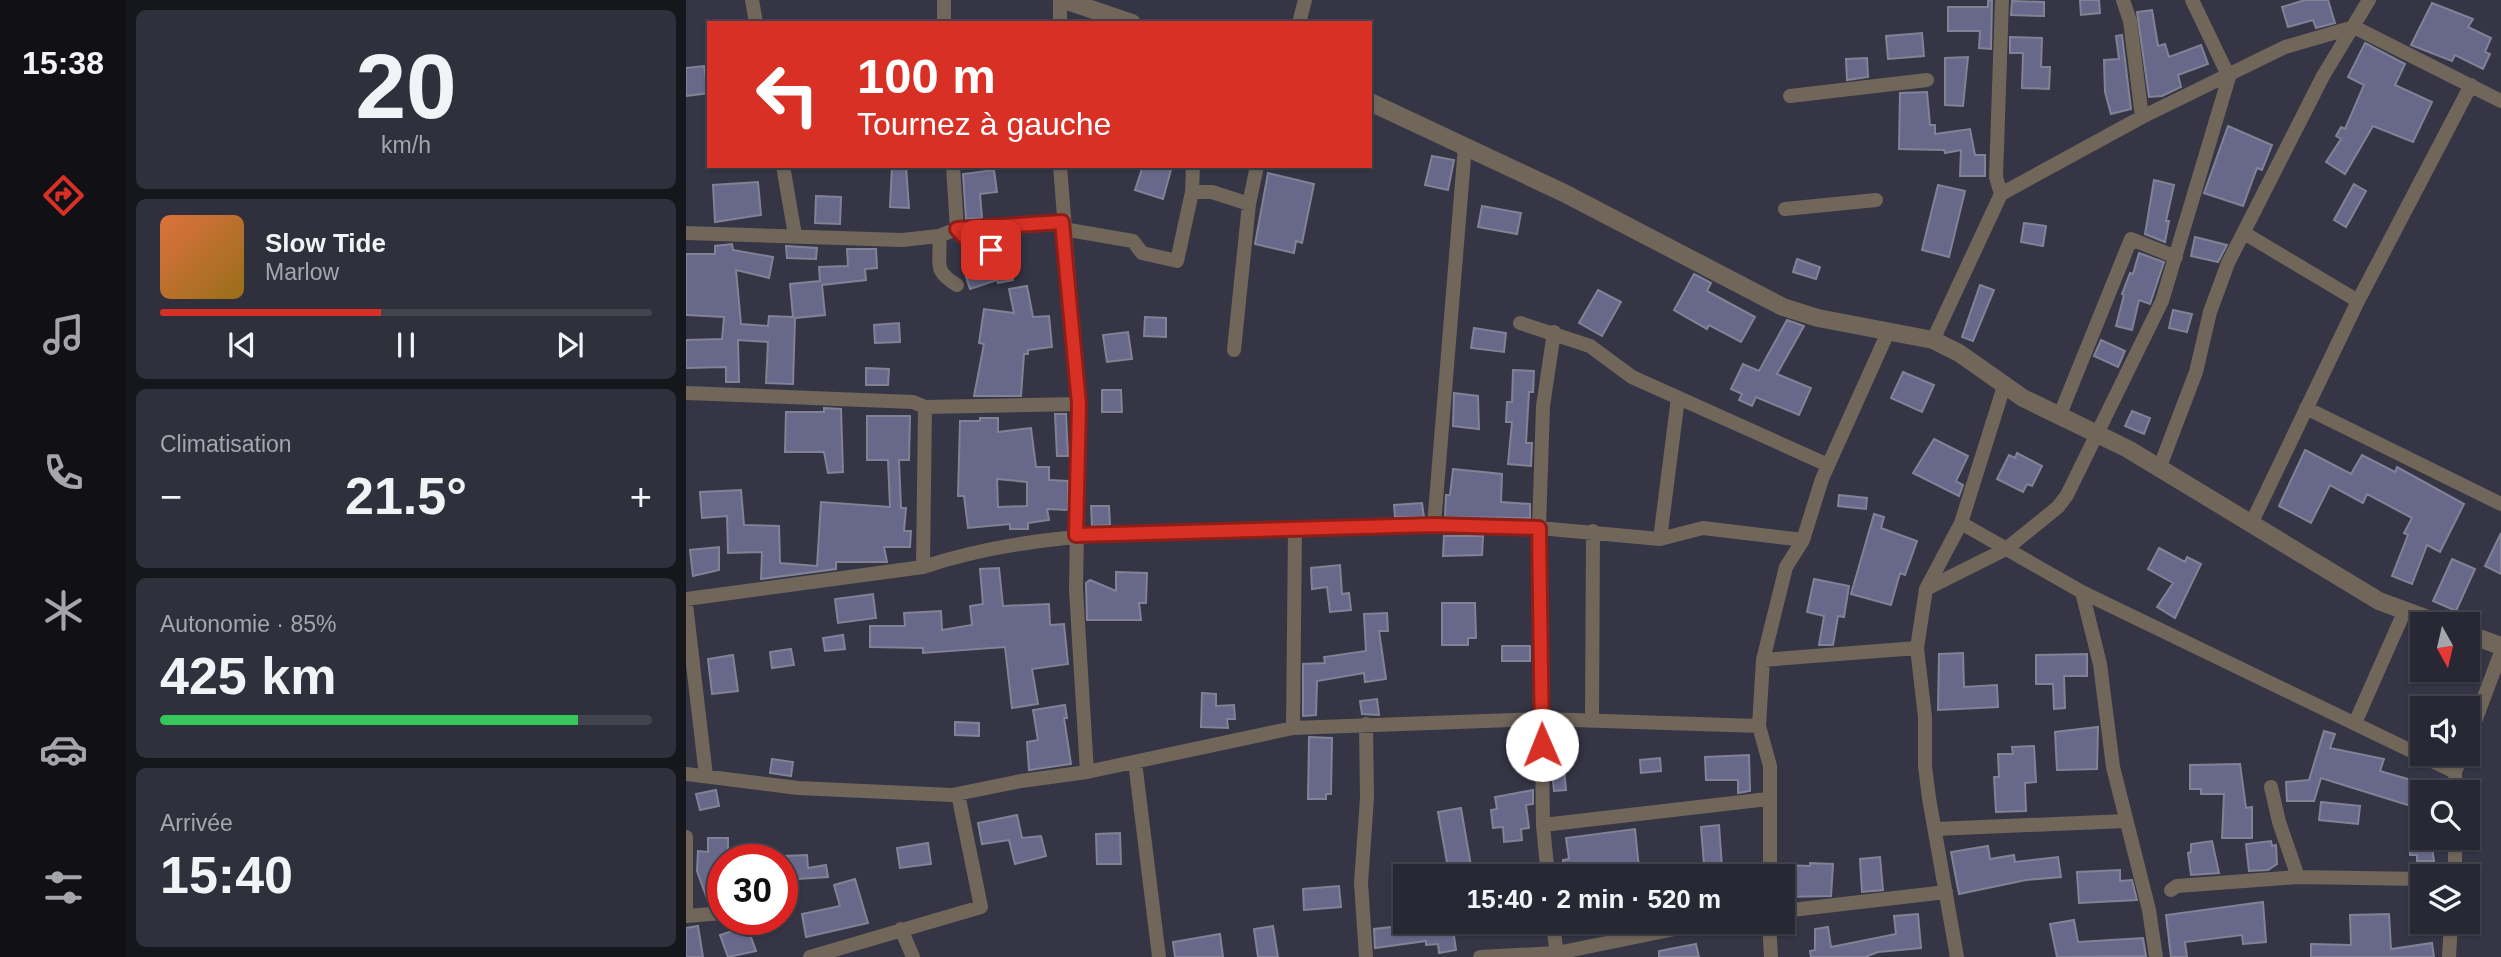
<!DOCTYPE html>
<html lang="fr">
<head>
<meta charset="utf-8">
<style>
  :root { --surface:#282834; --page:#30303c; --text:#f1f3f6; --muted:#a5a6ac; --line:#44444f; --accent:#d93025 }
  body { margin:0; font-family:Helvetica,sans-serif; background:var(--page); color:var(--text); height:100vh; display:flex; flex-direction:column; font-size:26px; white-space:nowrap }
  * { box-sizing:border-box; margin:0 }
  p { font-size:23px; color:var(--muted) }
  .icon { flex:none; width:38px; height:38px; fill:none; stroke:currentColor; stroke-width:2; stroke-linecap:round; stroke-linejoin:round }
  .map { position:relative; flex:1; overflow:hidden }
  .panel { display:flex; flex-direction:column; gap:10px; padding:10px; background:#16161d; width:560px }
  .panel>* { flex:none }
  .top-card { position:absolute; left:21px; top:21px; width:665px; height:147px; border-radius:0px; box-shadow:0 2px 5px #0004,0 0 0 2px var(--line); background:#d93025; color:#fff; overflow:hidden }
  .needle { width:46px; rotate:172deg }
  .tools { position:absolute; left:1724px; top:612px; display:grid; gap:14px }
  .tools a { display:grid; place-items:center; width:70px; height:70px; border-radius:0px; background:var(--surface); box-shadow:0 2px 5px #0004,0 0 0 2px var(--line); font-size:35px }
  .speed { position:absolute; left:21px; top:844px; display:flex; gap:14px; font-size:35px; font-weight:700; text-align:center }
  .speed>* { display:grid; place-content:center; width:91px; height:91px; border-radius:50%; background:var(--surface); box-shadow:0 2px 5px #0004,0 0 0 2px var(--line); line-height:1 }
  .speed .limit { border:10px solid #d22; background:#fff; color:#111 }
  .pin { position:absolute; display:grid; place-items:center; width:60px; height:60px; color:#fff; margin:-30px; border-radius:14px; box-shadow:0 4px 10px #0006 }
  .me { position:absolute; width:77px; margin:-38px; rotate:359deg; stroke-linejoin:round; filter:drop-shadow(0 0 5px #0008) }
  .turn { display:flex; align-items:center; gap:24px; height:147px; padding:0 35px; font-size:32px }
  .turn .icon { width:91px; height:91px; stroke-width:2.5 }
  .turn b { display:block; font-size:49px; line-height:60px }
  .big { font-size:52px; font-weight:700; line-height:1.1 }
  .panel .card { flex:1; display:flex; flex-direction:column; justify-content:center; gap:10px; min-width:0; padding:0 24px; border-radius:10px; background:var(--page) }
  .panel .dial { align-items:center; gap:0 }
  .dial b { font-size:91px; line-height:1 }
  .song { display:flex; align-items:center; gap:21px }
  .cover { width:84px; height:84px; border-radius:10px; background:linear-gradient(135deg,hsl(20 70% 55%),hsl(40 70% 35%)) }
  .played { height:7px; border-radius:4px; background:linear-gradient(90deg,var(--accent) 45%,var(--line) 45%) }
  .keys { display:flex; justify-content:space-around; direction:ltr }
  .heat { display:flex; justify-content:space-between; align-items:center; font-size:38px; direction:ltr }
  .charge { height:10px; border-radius:5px; background:linear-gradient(90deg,#34c759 85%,var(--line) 0) }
  .trip { position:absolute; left:707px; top:864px; width:402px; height:70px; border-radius:0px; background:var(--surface); box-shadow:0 2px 5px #0004,0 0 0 2px var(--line); font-weight:700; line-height:70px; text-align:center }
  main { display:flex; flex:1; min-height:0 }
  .tab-bar { display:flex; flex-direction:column; width:126px; justify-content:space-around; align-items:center; background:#101015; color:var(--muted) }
  .tab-bar .icon { width:49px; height:49px }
  .tab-bar .current { color:var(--accent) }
  .tab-bar b { font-size:32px; color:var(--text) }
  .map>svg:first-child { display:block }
</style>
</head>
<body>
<main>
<nav class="tab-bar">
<b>15:38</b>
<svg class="icon current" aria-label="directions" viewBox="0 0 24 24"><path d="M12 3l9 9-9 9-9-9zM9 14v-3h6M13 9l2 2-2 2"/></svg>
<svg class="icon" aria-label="music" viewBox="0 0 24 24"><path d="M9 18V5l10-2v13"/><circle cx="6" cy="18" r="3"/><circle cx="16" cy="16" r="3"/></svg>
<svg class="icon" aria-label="phone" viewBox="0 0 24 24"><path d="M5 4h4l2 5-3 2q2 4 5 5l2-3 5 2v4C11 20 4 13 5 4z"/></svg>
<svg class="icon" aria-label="climate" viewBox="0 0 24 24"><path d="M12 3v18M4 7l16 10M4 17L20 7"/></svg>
<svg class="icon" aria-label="car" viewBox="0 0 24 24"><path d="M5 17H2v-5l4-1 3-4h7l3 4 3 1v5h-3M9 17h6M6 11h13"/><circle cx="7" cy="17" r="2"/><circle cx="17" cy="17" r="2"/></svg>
<svg class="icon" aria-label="filters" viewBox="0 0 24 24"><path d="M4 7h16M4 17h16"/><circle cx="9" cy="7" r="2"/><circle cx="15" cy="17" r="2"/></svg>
</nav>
<section class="panel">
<div class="card dial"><b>20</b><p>km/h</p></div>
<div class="card">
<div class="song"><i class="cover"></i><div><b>Slow Tide</b><p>Marlow</p></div></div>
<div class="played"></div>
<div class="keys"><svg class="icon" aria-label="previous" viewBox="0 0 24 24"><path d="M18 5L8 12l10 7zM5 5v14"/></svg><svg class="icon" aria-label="pause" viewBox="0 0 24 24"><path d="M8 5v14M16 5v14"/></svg><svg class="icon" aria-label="next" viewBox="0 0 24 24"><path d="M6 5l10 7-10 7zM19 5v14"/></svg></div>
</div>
<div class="card"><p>Climatisation</p>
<div class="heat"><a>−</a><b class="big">21.5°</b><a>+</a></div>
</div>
<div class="card"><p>Autonomie · 85%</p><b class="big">425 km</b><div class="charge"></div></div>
<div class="card"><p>Arrivée</p><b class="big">15:40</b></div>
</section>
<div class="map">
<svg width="1815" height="957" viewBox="0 0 1815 957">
  <rect width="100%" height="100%" fill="#353545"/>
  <path fill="#68698a" stroke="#818295" stroke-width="2" fill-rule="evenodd" d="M1302,0L1306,1L1305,49L1293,48L1294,31H1262V7H1302Z
    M1394,0H1413L1414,13L1395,15Z
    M1619,0H1642L1649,23L1630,28L1627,20L1602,27L1596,7Z
    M1326,1L1358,2V16L1325,15Z
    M1746,3L1787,19L1782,27L1805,38L1799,52L1804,54L1797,69L1769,55L1766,61L1725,45Z
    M1466,10L1472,46L1479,44L1483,57L1515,45L1522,64L1492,75L1495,87L1476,96L1463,97L1451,12Z
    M1236,33L1238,56L1202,59L1200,36Z
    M1436,35L1445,109L1425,114L1419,92L1418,60L1433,59L1430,36Z
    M1324,37L1356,38L1355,67H1364L1363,89L1336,88L1337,53H1324Z
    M1679,43L1719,64L1709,85L1746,102L1727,142L1687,126L1659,174L1640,162L1655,139L1650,136L1655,127L1659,129L1678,85L1662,77Z
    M1282,57L1277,106L1259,105V58Z
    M1181,58L1182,77L1161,80L1160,59Z
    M18,66L20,79L23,78V93L0,96V68Z
    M1241,92L1244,125H1249V134L1284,129L1289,155H1299V176H1274L1275,150L1259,153L1258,150L1213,149L1214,93Z
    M1542,126L1586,145L1576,170L1571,168L1557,206L1518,193Z
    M746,156L768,160L762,190L739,185Z
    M206,166H220L223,208L204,207Z
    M457,166H486L477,199L449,190Z
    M308,170L311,192L294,194L296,218L280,219L277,174Z
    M582,173L628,184L616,243L610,241L608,253L569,244Z
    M1468,180L1488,185L1480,221H1483L1479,242L1459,234Z
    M72,182L75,215L29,222L27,185Z
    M1668,184L1680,191L1660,227L1648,220Z
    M1252,185L1279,191L1263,257L1236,250Z
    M130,196L155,197L154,224L129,223Z
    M796,206L835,213L831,234L792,227Z
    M1338,223L1360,226L1357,246L1335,242Z
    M1509,237L1541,245L1532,262L1505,256Z
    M46,244L47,250L87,257L83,278L50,270L55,324L82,326L83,316L107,317L104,284L134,281L133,267L162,266L161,249H190L191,268L179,269L180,280L136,285L139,315L109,318L107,384L80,383L82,342L52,340L53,382H40V367L0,368V340L36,339L38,317L0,315V254H29V246Z
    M100,246L131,248L130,259L101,258Z
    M1453,253L1478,262L1464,304L1453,300L1446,330L1430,326L1438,295L1436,294L1444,273L1447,274Z
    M307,258L323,259L327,280L312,283L311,280L284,289L280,277L308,268Z
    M1111,259L1134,267L1130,279L1107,272Z
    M1008,274L1025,283L1021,291L1069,317L1055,342L1023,325L1021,329L988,310Z
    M1294,285L1308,290L1287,341L1276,337Z
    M341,286L347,317L363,316L366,347L342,350V354H338L335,396H288L298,344L293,343L298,309L328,313L323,289Z
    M912,290L935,302L916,336L893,323Z
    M1487,310L1506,314L1501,332L1483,328Z
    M459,317L480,318V337L458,336Z
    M1101,320L1118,326L1091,374L1125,388L1113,415L1070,397L1066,406L1053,400L1056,394L1045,389L1057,364L1073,371Z
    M213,323L214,342L189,343L188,325Z
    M788,328L820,333L818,352L785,348Z
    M442,332L446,359L421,362L417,335Z
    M1415,340L1439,351L1432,367L1408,356Z
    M180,368L203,369L202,385H180Z
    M827,370L848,371L847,392H843L840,443H846L845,466L822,464L826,422H820L821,402H826Z
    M1217,372L1248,385L1236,412L1205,398Z
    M416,390H435L436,412H416Z
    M768,393L792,396L793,429L767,426Z
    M138,408L155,409L157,472L142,473L138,452H99L100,412H138Z
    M1446,411L1464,418L1458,434L1439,426Z
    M369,414H380L382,456H371Z
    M181,416H224L223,460H213L215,508H220L218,531H225L224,547H198L201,562H150V569L75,579L76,552L42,553L41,516L16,518L14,492L55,490L58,525L93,526L94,563L131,566L135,502L204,507L202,460H181Z
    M294,418H312V432L345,428L350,467H363V480L382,481V510L361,509L363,520L342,523V529H324V524L282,528L278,496H272L274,421H294ZM311,479L341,482V506L312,507Z
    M1248,439L1282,456L1270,481L1277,485L1273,496L1227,473Z
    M1619,450L1665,474L1676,455L1709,472L1711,467L1778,504L1754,552L1741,545L1726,584L1706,576L1722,535L1718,533L1726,518L1681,494L1677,503L1644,485L1625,523L1593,506Z
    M1331,453L1356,466L1346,486L1341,484L1337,492L1311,479L1323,455L1329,458Z
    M767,469L816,474L815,502L844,504V518L759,517L760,495H764Z
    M1153,495L1181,498L1180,509L1152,506Z
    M736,503L738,517H709L708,505Z
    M405,506H423L424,525L406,526Z
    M1188,514L1198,517L1195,528L1231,541L1219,575L1214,573L1205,605L1165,594Z
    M1815,533V574L1799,566Z
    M758,536H797L796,555L757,556Z
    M33,547V570L7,576L4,550Z
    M1473,548L1499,562L1501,557L1515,564L1489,618L1471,607L1487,583L1462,569Z
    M1766,559L1789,569L1770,611L1747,601Z
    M654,565L656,594L663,593L665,610L644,612L641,587L626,589L625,568Z
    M313,568L317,606L363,604L364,625L378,624L382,664L346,669L352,704L326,708L319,647L237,653V648L184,647V626H219L218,613L255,611L256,630L286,625L284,606L297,604L294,569Z
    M430,572L461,573L460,603H453L455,620H401L400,583L404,580L430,591Z
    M1128,579L1163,586L1158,617L1152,616L1147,645H1133L1138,616L1121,612Z
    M187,594L190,618L152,623L149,599Z
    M756,603H789L790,638H782V645H756Z
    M701,613L702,631H693L700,679L679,682L678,673L631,681L630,715L617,716V664L639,663L638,657L680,651L678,614Z
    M157,635L159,649L139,651L137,638Z
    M816,646H844V661H816Z
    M105,649L108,665L86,668L84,652Z
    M1277,653L1278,687L1311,685L1312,707L1252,710L1253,654Z
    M1401,654V676H1378L1379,708L1368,709L1367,684H1350V655Z
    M47,655L52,691L26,694L22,659Z
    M516,693L530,694V706L548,705L549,719H541L542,728L515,727Z
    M691,699L693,715L676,714L674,701Z
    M379,705L381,718H378L385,764L343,770L341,742L352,740L347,710Z
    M269,722L293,723V736L269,735Z
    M1412,727L1411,769L1371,770L1369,732Z
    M1638,731L1649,734L1644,748L1698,759L1694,771L1732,782L1736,780V783L1758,790V793H1736V838L1745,840L1748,861H1731V855H1724L1725,806L1635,778L1628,801H1601L1600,782L1623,780Z
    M623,737L646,738L645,794H640V799H622Z
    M1348,746L1350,782L1339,783L1340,811L1310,812L1308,777H1313L1312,754H1327L1326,747Z
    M1063,755L1064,791L1052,793V780H1020L1019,757Z
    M974,758L975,771L955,773L954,760Z
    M86,759L107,762L105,776L84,773Z
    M1554,764L1560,808L1566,807V838H1536L1538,794H1515V789H1504V765Z
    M878,769L880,790L868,791L866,770Z
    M30,790L33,806L14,810L10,794Z
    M847,790V804L840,805L843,828L835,829L836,840L818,842L817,827L807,828L805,810L811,809L809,797Z
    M1635,802L1674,806L1672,824L1633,820Z
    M775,808L785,866L762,868L752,812Z
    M331,815L336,838L355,836L360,856L329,864L323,840L296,844L292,823Z
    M1033,825L1036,867L1069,864L1070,877H986L985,870L1018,865L1015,827Z
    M949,829L953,868L929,870L928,877H878L877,860L883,859L880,838Z
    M434,833L435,864H411L410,834Z
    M22,838H42V859H37V903L23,904L11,871L12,851L22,852Z
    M1526,841L1533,873L1505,875L1502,853L1505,852V844Z
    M1585,841L1586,846L1590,845L1591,864L1582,870L1563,871L1560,844Z
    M242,843L245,864L214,868L211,848Z
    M1302,846L1304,859L1328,855L1329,862L1372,857L1375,877L1340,880L1273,894L1265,852Z
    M121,855L122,868L140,865L142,877L96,880V856Z
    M1194,857L1197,890L1176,892L1174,859Z
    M1124,863L1147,864L1145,896L1097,897L1098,865L1124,866Z
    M1434,870V881L1446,880L1451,900L1393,903L1391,872Z
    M169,879L182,923L120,937L116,914L154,906L148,885Z
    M653,886L655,907L618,910L617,889Z
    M1577,902L1580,942L1557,944L1556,935L1499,942L1501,957H1485L1480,915Z
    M1232,914L1235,948L1192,952L1179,957H1125L1124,951L1129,950V929L1142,927L1145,947L1210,934L1208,916Z
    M1703,914L1705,949L1746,943L1748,957H1625V944L1665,945L1664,915Z
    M1388,920L1392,942L1457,938L1460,956L1371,957L1364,924Z
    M751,922H766L770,950L753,953L752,944L740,945V941L689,948L688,929Z
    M12,926L17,957H0V928Z
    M61,926L70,951L42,957L34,935Z
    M587,926L592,957H572L568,929Z
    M534,934L537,957H489L487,942Z
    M1010,944L1013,957H973V951Z"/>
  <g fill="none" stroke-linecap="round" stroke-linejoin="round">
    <path stroke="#71665a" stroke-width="14" d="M66,0L70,23
      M258,0V23
      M1437,0L1444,21L1456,117
      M374,23V0
      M613,23L619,0
      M1104,96L1241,80
      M97,166L109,235
      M267,166L271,229L291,247L321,250
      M374,166L393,404L390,590L401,772
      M506,192H526L563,204
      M1315,194L1310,177L1316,0
      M1099,209L1190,200
      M377,229L447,241L456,253L491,261L506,192L507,166
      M0,233L216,240L253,236L271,229L376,222
      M1558,233L1672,301
      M253,236C256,262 245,270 271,285
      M834,323L904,346L946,377L1142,465
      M1247,340L1315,194L1456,117L1599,47L1668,27L1815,101
      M548,350L563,204L571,166
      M0,393L227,402L239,407L393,404
      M1620,408L1815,504
      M1373,417L1445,239L1490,257
      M1473,469L1510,372L1524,312L1542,263L1637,76L1683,0
      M1275,523L1396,592L1769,772
      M1565,524L1672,301L1785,85
      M748,525L779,146
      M974,539L992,398
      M237,567L239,407
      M1240,589L1320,549L1372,507L1381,495L1476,301L1543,77L1506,0
      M1396,592L1414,664L1427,767L1463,910L1470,957
      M0,599L237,567C340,533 443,533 551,530C652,527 752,525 853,528L857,406L868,332
      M0,604L20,776
      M1077,660L1231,648
      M906,720L907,531
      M1669,723L1719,610
      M680,724L681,798L675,883L680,957
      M607,728L609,529
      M1782,740L1815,652
      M449,762L473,957
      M0,774L112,788L266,795L335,781L401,772L607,728L856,719L1073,726
      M1585,787L1593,822L1612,877
      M1769,793V772L1776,754
      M857,825L1082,799
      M1249,829L1440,821
      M0,837V916
      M862,877L857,825L853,528L974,539L1017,528L1117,540
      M1084,877V766L1073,726L1077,660L1100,567L1117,540L1136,479L1203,330
      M1769,877V838
      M1485,890L1491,886L1612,877L1736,879
      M1097,911L1260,892
      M0,916L37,913
      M867,922L871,957
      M1083,922L1085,957
      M215,929L227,957
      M124,957L295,907L272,794
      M794,957L871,953L1023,922
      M1271,957L1243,798L1239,766V717L1231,648L1240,589L1275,523L1319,383
      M1763,957L1765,922"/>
    <path stroke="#71665a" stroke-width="18" d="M378,0L446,23
      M684,102L878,193L1097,307L1132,318L1247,340L1273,353L1337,398L1442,449L1693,601L1758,625
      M1782,634L1815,646"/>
  </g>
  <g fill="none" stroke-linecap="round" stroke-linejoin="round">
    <defs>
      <path id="route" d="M305,250L284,243L271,229L376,222L393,404L390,535L748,525L853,528L856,745"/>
    </defs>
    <use href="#route" stroke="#8d1f18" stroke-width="18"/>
    <use href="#route" stroke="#d93025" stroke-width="12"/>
  </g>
</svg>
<div class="tools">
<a><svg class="needle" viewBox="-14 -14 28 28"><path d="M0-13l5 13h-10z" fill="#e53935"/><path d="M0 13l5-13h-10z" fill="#a5a6ac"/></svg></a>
<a><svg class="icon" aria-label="sound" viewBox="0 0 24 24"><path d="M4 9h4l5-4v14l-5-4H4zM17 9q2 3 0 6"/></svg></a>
<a><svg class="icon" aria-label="search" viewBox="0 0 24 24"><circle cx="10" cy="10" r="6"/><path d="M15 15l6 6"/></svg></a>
<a><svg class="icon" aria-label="layers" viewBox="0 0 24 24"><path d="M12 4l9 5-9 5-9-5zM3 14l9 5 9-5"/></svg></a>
</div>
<div class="speed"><div class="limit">30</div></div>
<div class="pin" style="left:305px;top:250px;background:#d93025"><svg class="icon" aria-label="arrive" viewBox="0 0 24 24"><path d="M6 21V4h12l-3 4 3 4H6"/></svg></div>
<svg class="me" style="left:856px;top:745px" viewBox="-20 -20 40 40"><circle r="19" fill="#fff"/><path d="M0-13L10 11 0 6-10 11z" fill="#d93025"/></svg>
<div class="trip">15:40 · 2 min · 520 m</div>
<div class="top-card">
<div class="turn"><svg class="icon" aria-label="left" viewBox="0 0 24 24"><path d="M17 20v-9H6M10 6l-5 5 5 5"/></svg><div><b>100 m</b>Tournez à gauche</div></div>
</div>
</div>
</main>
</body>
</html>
